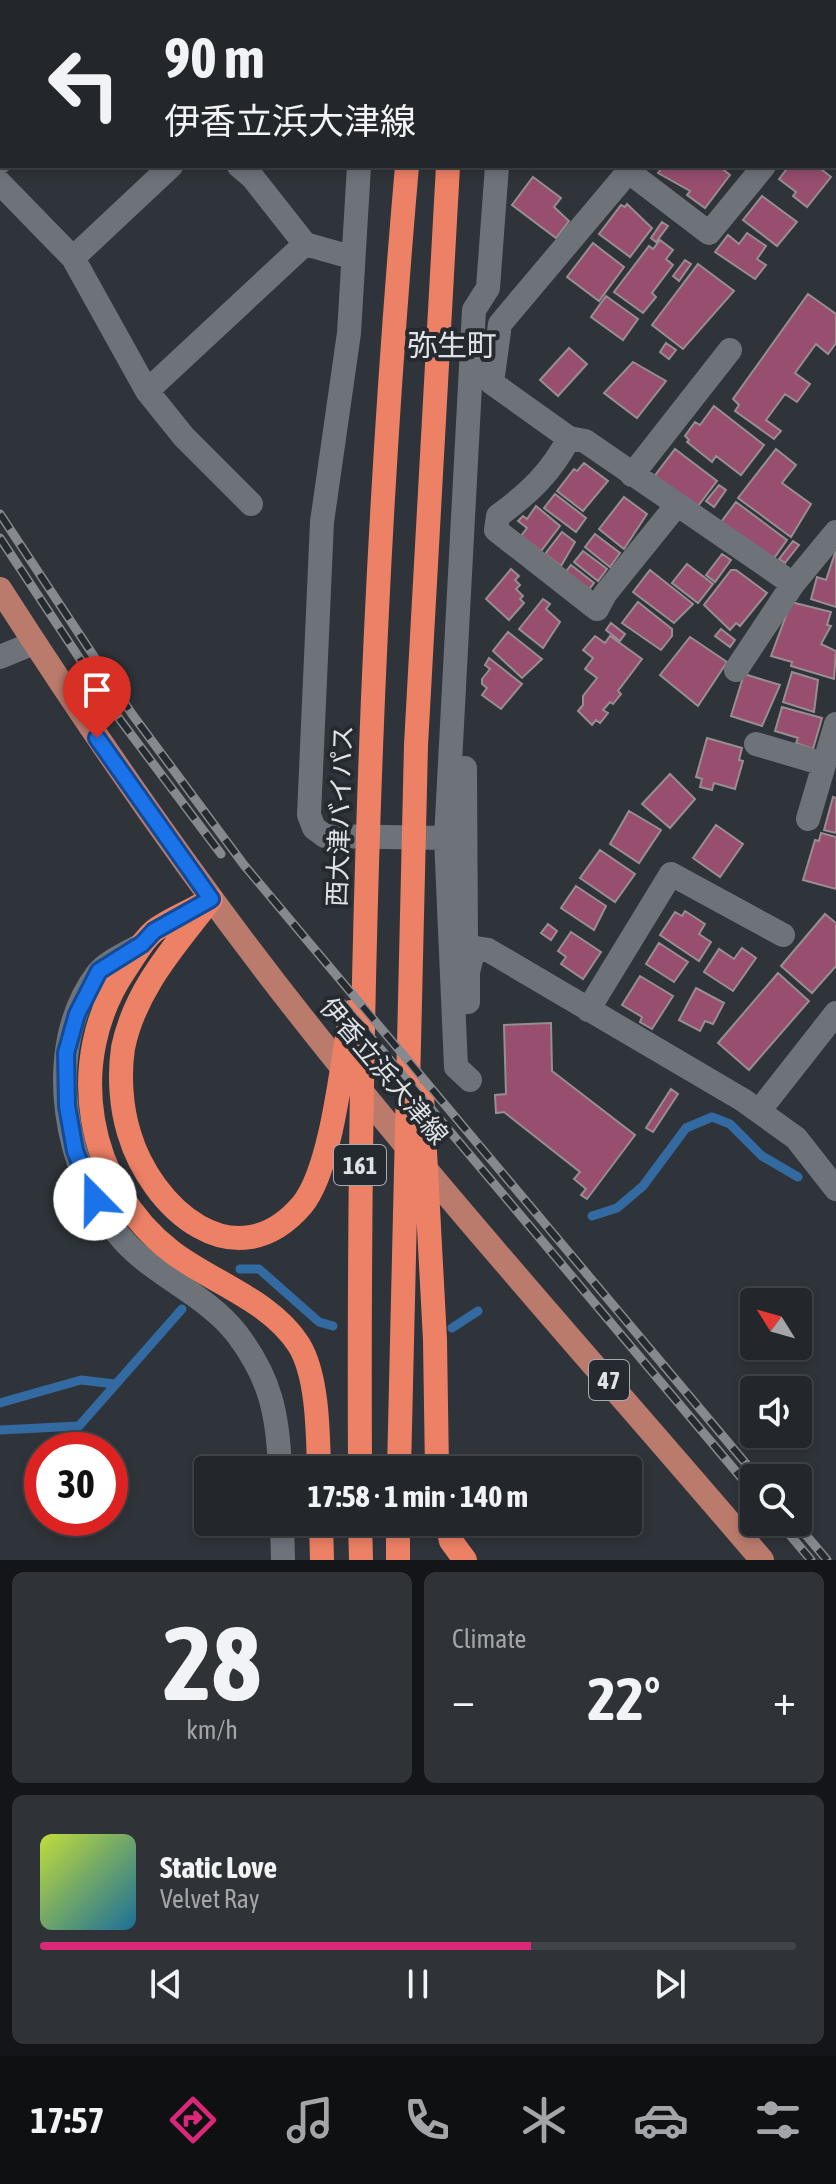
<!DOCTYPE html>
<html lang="en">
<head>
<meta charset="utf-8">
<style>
  :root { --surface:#23272c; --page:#2f3338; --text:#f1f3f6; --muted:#a3a5a9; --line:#404448; --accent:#db2777 }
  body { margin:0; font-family:"Asap Condensed","Noto Sans JP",sans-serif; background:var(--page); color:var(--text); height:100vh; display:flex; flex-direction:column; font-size:30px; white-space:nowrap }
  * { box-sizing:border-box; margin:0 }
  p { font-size:26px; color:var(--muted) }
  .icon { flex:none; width:44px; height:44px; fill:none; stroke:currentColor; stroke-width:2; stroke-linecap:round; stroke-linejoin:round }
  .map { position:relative; height:1560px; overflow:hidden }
  .panel { display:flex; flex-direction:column; gap:12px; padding:12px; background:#131518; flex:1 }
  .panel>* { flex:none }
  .top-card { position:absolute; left:0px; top:0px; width:836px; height:168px; box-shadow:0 4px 12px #0003,0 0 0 2px var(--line); background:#23272c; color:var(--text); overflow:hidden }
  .needle { width:52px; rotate:307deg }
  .buttons { position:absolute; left:740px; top:1288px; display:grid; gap:16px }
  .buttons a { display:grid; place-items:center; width:72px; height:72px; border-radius:8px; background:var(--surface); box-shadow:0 4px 12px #0003,0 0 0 2px var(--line); font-size:40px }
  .speed { position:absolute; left:24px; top:1432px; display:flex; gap:16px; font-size:40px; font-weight:700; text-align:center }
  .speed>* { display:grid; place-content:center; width:104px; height:104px; border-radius:50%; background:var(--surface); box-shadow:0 4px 12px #0003,0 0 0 2px var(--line); line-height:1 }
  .speed .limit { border:12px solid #d22; background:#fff; color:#111 }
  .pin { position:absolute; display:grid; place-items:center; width:68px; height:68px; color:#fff; margin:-82px -34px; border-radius:50% 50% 50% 0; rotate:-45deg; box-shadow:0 0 8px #0007 }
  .pin .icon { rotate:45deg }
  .me { position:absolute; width:88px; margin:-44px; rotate:338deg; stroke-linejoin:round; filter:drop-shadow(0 0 6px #0008) }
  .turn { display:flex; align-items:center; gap:28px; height:168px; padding:0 32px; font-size:36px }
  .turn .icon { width:104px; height:104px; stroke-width:2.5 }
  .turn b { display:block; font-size:56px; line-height:68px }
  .big { font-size:60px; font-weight:700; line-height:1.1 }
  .panel .tile { flex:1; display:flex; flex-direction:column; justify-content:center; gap:12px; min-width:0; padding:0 28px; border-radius:12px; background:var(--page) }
  .panel .dial { align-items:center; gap:0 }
  .dial b { font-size:104px; line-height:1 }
  .song { display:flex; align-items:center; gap:24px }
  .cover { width:96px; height:96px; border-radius:12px; background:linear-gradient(135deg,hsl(70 70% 55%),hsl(200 70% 35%)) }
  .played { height:8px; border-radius:4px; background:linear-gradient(90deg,var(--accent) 65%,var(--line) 65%) }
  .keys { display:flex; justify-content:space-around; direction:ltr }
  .heat { display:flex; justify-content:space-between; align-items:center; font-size:44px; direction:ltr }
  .panel .tiles { flex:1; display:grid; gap:12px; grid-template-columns:1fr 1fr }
  .tile:last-child { grid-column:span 2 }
  .trip { position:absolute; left:194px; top:1456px; width:448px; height:80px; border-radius:8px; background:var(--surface); box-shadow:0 4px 12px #0003,0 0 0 2px var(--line); font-weight:700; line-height:80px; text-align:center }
  .tabs { display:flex; height:128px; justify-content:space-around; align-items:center; background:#0e1012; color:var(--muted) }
  .tabs .icon { width:56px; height:56px }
  .tabs .on { color:var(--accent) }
  .tabs b { font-size:36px; color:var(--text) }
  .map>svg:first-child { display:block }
</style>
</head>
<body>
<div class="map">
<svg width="836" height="1560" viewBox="0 0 836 1560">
  <rect width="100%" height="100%" fill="#2f343a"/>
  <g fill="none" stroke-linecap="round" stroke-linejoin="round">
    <path stroke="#326aa1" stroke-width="9" d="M592,1216L617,1208L643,1186L686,1128L712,1117L730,1124L762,1156L798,1177
      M240,1269H259L319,1322L333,1326
      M452,1328L478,1311
      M0,1403L81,1380L115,1384
      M0,1430L79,1426L182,1309"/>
  </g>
  <path fill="#974e6f" stroke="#978e91" stroke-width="2" d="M719,166L730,175L705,208L687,195L690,191L658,173L663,166Z
    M789,166H817L831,177L807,207L793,196L796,192L779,179Z
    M533,177L561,198L554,207L569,221L556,238L512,205Z
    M762,196L797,222L777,246L743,220Z
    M627,204L652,228L630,257L599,234L621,205L625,207Z
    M662,222L668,226L656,242L651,238Z
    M747,233L766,246L757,259L766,265L755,279L715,252L728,235L739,244Z
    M660,240L673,250L666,259L673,265L652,293L656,297L643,313L614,292L649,246L653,249Z
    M593,243L624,267L599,301L567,277Z
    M685,260L691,264L679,281L673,276Z
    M698,264L734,291L683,349L652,325Z
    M808,294L836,314V343L828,354L816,344L795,373L810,384L797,402L785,394L766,420L781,431L774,439L735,411L739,405L733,399Z
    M606,296L638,319L623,340L591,317Z
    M666,343L676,350L669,359L660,352Z
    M569,348L587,364L558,396L540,380Z
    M633,362L666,381L637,418L604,393Z
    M714,406L764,445L741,475L716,456L712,462L687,442L689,440L685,436L695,422L700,425Z
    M675,449L717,481L698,506L653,478Z
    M776,449L796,465L782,483L811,504L791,537L738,498Z
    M584,463L608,481L583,511L557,491L574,469L577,471Z
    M719,485L726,490L714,507L706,501Z
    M555,494L586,518L576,532L544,508Z
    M624,497L647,514L624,549L599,529Z
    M736,502L787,540L772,561L721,522Z
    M536,506L560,526L541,551L521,536L527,528L518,521L523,516L527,519Z
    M562,532L575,542L561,566L545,554Z
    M595,534L620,553L610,567L585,547Z
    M793,541L799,545L785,563L779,559Z
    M836,550V607L811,599L817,577L826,580Z
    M583,551L607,569L598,581L574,562Z
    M722,554L731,560L715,582L706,575Z
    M687,564L713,584L698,603L672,583Z
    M571,565L594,583L587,592L564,574Z
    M511,569L519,576L515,580L520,585L516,589L523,596L520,599L524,603L509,620L486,599Z
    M650,570L693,604L674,623L633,592Z
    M731,570H736L767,593L740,626L736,623L730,630L704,605Z
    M543,599L550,604L546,609L560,622L543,648L519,629Z
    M638,602L672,629V636L661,650L622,623Z
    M791,602L831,612L827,625L831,626L821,644L836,651L834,679L791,666L792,662L771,656Z
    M611,623L625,634L620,641L606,630Z
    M721,629L735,640L730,647L715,636Z
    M508,632L542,659L522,678L493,651Z
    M595,636L605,643L610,636L642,659L618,691L621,694L613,704L610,702L603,710L608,713L600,723L596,720L592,725L578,711L583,705V696L597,678L585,669L593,658L583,650Z
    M690,637L727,662L698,706L660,675Z
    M489,658L522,684L501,709L482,695L487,688L482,684V679L490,669L485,665Z
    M792,672L818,680L814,712L783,702Z
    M744,674L780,685L762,726L731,716Z
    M782,707L822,718L813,749L796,743L798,738L775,731Z
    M707,738L742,748L739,760L743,761L735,789L714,783L712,790L700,787L702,779L696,777Z
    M670,774L695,799L670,828L642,804Z
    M833,797L836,798V833L824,830Z
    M629,811L661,830L639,863L610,844Z
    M716,825L743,844L720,877L693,858Z
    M821,833L836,837V889L803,880L815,840L819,841Z
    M600,850L635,874L615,902L580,878Z
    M576,886L606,906L594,930L561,908Z
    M685,911L705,924L699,934L711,942L699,961L660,935L675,912L682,916Z
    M825,914L836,923V966L812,993L781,966Z
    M548,924L557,931L551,940L541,933Z
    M571,932L601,952L583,979L561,964L566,957L558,951Z
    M659,943L688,962L674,982L646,964Z
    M742,948L756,958L733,991L704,972L719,949L734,959Z
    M778,973L809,1001L749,1070L718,1043Z
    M640,976L673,996L652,1029L640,1022L642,1017L622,1005Z
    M696,988L724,1003L713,1024L705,1021L700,1031L679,1020Z
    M551,1023L552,1071L635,1135L587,1199L581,1195L586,1189L574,1179L580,1172L504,1112L496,1113L495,1095L506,1094L504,1025Z
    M671,1089L678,1094L653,1132L646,1128Z"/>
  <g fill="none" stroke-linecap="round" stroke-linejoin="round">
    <path stroke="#6d7379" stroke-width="24" d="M196,2L197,0
      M372,2V0
      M508,2V0
      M764,2L766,0
      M0,7L2,5
      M0,162L2,159
      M239,166L253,178L305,244L351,257
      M359,166L349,333L322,522L309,815L314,828L325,836L446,838
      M633,166L500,324L492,383L569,438L585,441L793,584L836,532
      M629,172L709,233L764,166
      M0,183L73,258L147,391L305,244
      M73,258L171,166
      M147,391L184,437L251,504
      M569,438C551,473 529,493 498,516L496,530L597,609L605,594L676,506
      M632,475L730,350
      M0,657L34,643
      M736,670L793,584
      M756,744L824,764
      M465,768L466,941L474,948L468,972V1002
      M808,819L836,724
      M142,944C128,953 107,961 97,974C41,1048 64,1177 124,1241C157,1277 207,1295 237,1334C271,1379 278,1415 280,1470
      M474,948L488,950L743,1100L796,1138L836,1189
      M588,1010L671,874L783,935
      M470,1080L456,1067L446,838L474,310L488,288L497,166
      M759,1111L836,1013
      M282,1522L283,1560"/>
    <path stroke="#ba7b6d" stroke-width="24" d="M0,589C96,739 197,885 308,1025C452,1207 611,1383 762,1560"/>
    <path stroke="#ed8165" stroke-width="24" d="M421,2L422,0
      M458,2V0
      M211,899C175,946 135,989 123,1048C119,1075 121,1107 129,1133C151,1208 235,1283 302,1205C332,1169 342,1061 351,1012
      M202,904C187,913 168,920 154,931C142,941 134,957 125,970C64,1060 85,1185 172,1252C213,1283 270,1300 299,1345C318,1376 318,1434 319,1470
      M422,1095L435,1340L437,1470
      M360,1470C358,1035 369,600 407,166
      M399,1470L416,745L448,166
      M321,1522L322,1560
      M360,1522L361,1560
      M447,1522L451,1541L465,1560
      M398,1560V1522"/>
    <defs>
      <path id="rail" d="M0,514L132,714L244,865L758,1478
        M0,538L121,721L221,854
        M342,1003L754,1493
        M779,1522L811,1560
        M795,1522L827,1560"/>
    </defs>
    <use href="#rail" stroke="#868a8f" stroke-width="9"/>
    <use href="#rail" stroke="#252a30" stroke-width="6" stroke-dasharray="18" stroke-linecap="butt"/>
  </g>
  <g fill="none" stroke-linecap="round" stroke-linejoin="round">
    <defs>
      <path id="route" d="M95,1199L75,1151L67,1106L66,1053L77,1014L99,971L142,944L154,931L211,899L97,738"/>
    </defs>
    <use href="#route" stroke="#114b97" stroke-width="20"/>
    <use href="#route" stroke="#1a73e8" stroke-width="14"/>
  </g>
  <g text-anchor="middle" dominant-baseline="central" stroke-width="8" stroke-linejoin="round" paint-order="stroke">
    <g fill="#252a30" stroke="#a7abaf" stroke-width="2">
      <rect x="334" y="1145" width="52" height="40" rx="6"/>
      <rect x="589" y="1360" width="40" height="40" rx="6"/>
    </g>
    <g font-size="24" font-weight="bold" fill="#dfe2e6">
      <text x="360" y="1165">161</text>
      <text x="609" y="1380">47</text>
    </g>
    <g font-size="26" fill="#dfe2e6" stroke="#252a30">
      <text transform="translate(340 816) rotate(-88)">西大津バイパス</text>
      <text transform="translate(384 1071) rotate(50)">伊香立浜大津線</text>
    </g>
    <g font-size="30" fill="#dfe2e6" stroke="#252a30">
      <text x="452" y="345">弥生町</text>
    </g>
  </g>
</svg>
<div class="buttons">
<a><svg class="needle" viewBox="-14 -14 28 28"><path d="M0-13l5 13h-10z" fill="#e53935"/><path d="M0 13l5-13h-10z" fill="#a3a5a9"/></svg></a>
<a><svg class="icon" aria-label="sound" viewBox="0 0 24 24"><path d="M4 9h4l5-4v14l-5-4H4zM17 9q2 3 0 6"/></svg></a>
<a><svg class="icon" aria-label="search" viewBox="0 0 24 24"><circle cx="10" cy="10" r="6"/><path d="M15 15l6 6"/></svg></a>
</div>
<div class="speed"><div class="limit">30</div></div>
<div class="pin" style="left:97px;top:738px;background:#d93025"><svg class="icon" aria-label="arrive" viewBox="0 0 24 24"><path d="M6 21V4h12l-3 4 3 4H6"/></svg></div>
<svg class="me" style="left:95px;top:1199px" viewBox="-20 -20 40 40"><circle r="19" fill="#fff"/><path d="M0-13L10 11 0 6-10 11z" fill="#1a73e8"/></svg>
<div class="trip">17:58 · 1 min · 140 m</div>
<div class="top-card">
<div class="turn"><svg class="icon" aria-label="left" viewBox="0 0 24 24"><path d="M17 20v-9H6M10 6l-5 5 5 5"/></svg><div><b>90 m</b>伊香立浜大津線</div></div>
</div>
</div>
<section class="panel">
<div class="tiles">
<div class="tile dial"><b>28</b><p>km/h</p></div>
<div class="tile"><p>Climate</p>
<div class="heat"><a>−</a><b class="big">22°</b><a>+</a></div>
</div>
<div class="tile">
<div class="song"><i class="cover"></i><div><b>Static Love</b><p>Velvet Ray</p></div></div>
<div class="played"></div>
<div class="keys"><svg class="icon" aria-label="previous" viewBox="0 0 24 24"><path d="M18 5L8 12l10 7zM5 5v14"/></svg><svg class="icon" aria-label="pause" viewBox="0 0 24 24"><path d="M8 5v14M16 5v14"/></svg><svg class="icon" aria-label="next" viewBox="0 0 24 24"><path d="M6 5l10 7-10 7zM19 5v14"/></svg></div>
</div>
</div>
</section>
<nav class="tabs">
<b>17:57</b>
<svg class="icon on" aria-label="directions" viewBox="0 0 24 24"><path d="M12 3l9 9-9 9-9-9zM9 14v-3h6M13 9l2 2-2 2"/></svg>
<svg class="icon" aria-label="music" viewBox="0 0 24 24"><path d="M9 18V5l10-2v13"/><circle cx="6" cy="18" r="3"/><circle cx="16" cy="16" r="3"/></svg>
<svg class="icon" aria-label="phone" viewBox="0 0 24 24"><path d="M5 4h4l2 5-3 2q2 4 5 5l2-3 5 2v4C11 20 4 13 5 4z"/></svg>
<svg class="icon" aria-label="climate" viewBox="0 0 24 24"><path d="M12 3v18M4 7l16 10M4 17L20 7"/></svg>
<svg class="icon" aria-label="car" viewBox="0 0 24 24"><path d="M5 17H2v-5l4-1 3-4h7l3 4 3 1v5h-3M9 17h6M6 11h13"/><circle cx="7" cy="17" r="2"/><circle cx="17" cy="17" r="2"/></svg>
<svg class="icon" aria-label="filters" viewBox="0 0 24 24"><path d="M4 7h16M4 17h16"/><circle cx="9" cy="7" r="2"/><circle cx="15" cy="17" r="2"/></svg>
</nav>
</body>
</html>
